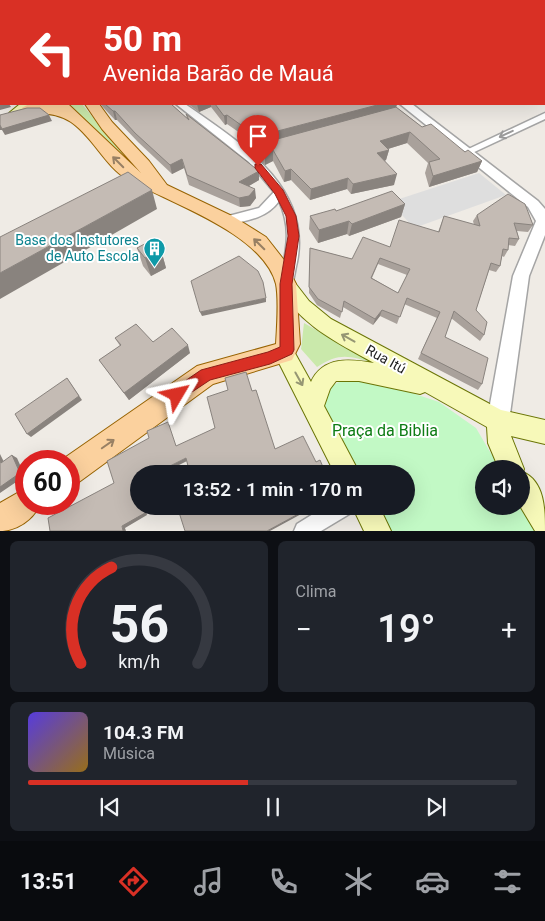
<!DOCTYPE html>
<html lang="pt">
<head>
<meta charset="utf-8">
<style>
  :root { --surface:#171b24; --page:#20242c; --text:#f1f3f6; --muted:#9ea1a6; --line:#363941; --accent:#d93025 }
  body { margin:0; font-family:Roboto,sans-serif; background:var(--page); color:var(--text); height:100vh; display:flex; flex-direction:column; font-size:19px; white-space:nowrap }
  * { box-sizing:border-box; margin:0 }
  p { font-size:16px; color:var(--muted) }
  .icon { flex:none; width:28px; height:28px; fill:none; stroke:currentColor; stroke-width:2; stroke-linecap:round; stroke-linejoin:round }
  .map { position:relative; height:531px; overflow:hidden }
  .details { display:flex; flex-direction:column; gap:10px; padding:10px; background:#0d0f14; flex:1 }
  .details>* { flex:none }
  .hud { position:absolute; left:0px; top:0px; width:545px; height:105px; box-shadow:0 5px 20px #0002; background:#d93025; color:#fff; overflow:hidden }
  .controls { position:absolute; left:475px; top:460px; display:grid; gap:10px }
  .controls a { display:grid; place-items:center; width:55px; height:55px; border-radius:50%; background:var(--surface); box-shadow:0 5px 20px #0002; font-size:25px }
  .speed { position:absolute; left:15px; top:450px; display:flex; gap:10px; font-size:25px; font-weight:700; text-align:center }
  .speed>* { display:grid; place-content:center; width:65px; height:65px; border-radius:50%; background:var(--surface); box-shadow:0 5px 20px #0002; line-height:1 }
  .speed .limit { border:8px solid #d22; background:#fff; color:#111 }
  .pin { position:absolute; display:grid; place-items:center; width:42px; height:42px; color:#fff; margin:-51px -21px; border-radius:50% 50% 50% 0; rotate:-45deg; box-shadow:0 0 5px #0007 }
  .pin .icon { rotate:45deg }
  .me { position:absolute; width:55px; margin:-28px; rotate:54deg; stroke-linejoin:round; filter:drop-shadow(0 0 4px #0008) }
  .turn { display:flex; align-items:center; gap:18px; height:105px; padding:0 20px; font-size:22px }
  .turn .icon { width:65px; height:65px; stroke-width:2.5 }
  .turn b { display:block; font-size:35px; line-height:42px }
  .big { font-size:38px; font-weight:600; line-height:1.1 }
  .details .card { flex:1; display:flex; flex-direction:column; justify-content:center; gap:8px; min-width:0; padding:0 18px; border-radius:8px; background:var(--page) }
  .details .dial { align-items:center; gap:0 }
  .dial svg { height:130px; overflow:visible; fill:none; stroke:var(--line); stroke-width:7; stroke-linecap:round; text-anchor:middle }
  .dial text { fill:var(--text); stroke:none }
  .song { display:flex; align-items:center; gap:15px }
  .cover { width:60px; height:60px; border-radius:8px; background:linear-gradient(135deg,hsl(250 70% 55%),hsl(40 70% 35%)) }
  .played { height:5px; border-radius:2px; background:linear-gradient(90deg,var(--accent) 45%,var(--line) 45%) }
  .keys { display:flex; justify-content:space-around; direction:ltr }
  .heat { display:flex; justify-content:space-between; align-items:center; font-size:28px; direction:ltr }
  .details .tiles { flex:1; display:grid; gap:10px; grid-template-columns:1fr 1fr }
  .card:last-child { grid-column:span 2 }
  .trip { position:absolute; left:130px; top:465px; width:285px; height:50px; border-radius:25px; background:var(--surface); box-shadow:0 5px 20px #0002; font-weight:600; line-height:50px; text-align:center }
  .dock { display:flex; height:80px; justify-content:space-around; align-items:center; background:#090b0e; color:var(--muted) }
  .dock .icon { width:35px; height:35px }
  .dock .selected { color:var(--accent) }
  .dock b { font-size:22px; color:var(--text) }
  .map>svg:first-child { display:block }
</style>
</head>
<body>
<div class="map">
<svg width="545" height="531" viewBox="0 0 545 531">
  <rect width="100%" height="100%" fill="#efebe5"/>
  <path fill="#cae9ab" d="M65,104H82L133,166Z
    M304,323L374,363C349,356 340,352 317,367L301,349Z"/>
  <path fill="#c2f9c5" d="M348,379L385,384L439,402L476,428L500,469H484V506H521L536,531H386L373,506H406V474H356C347,458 318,414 324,398C327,386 338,382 348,379Z"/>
  <path fill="#dedede" d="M479,173L506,195L414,228L390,202Z"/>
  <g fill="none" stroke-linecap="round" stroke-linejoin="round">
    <path stroke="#a5d1dc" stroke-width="26" d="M25,1L26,0
      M0,30L1,29"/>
    <defs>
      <path id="minor" d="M397,0H404L405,1H398Z
        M176,104H185C239,142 312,186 297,262C295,270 294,280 291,288H281L280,284C285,252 293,232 279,201C266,219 245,221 225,225L219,221L221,218L259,208L274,192L249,162Z
        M545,113V119L470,154L467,155L462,152Z
        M326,506H353L351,513L321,531H294L297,524Z"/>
      <path id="tertiary" d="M459,0H468L469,1H460Z
        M544,37L545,38V44L544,43Z
        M400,104H412L538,201L545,209V235L529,276L509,421L506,429L498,432L490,429L487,421L513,276L536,221L528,207Z"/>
      <path id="secondary" d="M0,71H1V78H0Z
        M20,104H34L19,116H11L9,113Z
        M286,277L292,279L309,301L331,319L501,410L545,420V444L511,436L524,469L523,472C545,482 545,510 545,531H535L520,506L521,469H499L488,443L487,427L425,392L420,394L359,381H336L330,389L324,406L360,474H335L274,353L277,346L284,344L291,346L311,382C323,356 350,359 374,363C336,342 298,324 277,284L280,279Z
        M352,506H379L391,531H364Z"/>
      <path id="primary" d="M29,104H68L141,173L102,129L85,104H99L112,122L149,161L167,185L234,217L266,237L284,260L296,284L300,344L292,360L213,384L79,482L69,486V461H60L197,366L276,344C277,328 279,299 276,284C263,233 169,203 127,179C105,166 93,137 71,122C54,111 42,115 24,111L22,108Z
        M26,488V504H40C34,519 17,531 0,531V503Z"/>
    </defs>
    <use href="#minor" stroke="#a5a5a5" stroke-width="3"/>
    <use href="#tertiary" stroke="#a5a5a5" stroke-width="3"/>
    <use href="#secondary" stroke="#6b7506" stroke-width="2"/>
    <use href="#primary" stroke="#976302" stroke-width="2"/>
    <use href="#minor" fill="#fff" fill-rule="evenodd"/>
    <use href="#tertiary" fill="#fff" fill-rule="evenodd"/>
    <use href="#secondary" fill="#f7f9b9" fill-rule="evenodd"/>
    <use href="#primary" fill="#fbd19e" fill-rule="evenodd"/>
  </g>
  <path fill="#a9a19b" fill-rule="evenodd" d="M42,0H226L227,1H43Z
    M243,0H278L280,1H244Z
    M100,104H171L187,118L186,114L259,171V180L249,186L256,198L250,206L240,207L189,185L184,168L172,174L138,142L117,120H115Z
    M188,104H397L396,107L422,127L482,161L477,172L429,187L425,173L428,163L407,143L388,149L389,150L386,160L385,161L394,185L351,194L347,189L310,200L291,180L284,182L273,161L265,165L256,156L255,146L247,148L240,143V133L227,124L225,125L211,107L199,112Z
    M405,204L401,217L349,236L347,234L318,243L309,229L310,216L336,211Z
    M477,215L533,225L528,232L517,231L519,239L515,246L508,245V250L504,257L502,256L500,266L496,272L489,270L476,310L484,335L480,341L451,318L445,337L482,384L478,390L418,359L437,318L404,304L397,324L380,316L373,325L343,307L340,318L317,305L309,293L310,248L352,259L438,232L444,216L474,225L473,221ZM378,264L407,275L398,293L372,278Z
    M137,248L161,250L166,268L151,276L143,266Z
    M115,338L153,342L190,353L129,400L99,360L120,346Z"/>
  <path fill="#89837e" d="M1,103L9,104L11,107L0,110V104Z
    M197,104H211V107L199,112Z
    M381,104H397L396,108L247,148V139Z
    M113,111H115L117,120H115Z
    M49,115L52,121L5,135L2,130H0V125Z
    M227,115V124L225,125L224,116Z
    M410,132L407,143L378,152L380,141Z
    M273,150V161L265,165V154Z
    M389,150L386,160L375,164L377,153Z
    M182,159L184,168L172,174L170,165Z
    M482,161L477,172L429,187L433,176Z
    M291,169V180L284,182L285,171Z
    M259,171V180L240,191L239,182Z
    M397,174L394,185L351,194L353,184Z
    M348,178L347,189L310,200L311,189Z
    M255,189L256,198L250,206L240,207L239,198Z
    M152,190L157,209L0,299V273Z
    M405,204L401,217L349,236L352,224Z
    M349,221L347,234L318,243L319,230Z
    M161,250L166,268L151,276L145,258Z
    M266,298V302L202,316L200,312Z
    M382,310L380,316L373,325L375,319Z
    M188,345L190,353L129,400L124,393Z
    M67,378L82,400L31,437L27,434Z
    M0,454L6,466L1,463L0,461Z
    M12,455L17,458L25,476L0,493V487Z
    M186,458L187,461L161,474H154Z
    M143,506H145L147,515L125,528L126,531H123L122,526Z
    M313,506H316L270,531H267Z"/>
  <path fill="#c4bbb4" stroke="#89837e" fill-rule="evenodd" d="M134,0H226L227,1H136L137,0Z
    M250,0H278L280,1H252Z
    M105,104H171L189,120L186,114L259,171L239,182L255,189L249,196L239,198L187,175L182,159L170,165L135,133L115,111H113Z
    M215,104H381L247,139L240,133L248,130L227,115L224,116Z
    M396,107L422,127L431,124L465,152L468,150L482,161L433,176L429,162L440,159L410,132L380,141L389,150L377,153L397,174L353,184L348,178L311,189L291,169L285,171L273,150L265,154L255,145Z
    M27,108H40L49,115L2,129L0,125V115Z
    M128,172L152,190L0,273V237Z
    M392,191L405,204L352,224L349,221L319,230L310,216L335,209L336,211Z
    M508,194L525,204L533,225L514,223L519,239L509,238L508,250L503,249L500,266L491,263L476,310L487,322L484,335L454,311L445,337L488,358L482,384L421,353L440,312L407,298L400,317L382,310L375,319L344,301L342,312L318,299L309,287L310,248L352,259L363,237L390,247L399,220L439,232L444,216L480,226L477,215ZM380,258L410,269L398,293L371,278Z
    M152,240L161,250L145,258L137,248Z
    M239,256L258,271L263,282L266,298L200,312L191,281Z
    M136,324L153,342L172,328L188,345L124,393L99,360L121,345L115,338Z
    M246,372L252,391L256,390L275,449L303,436L316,462L320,460L326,474H190L186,458L154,474H139V506H143L145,513L122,526L123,531H50L48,518L114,483L107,461L149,438L147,431L168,422L176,446L215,428L207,397L228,390L225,378Z
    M67,378L79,396L27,434L15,414Z
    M12,455L20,473L0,487V461L1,463Z
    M177,506H313L267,531H185Z"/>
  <defs><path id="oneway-shaft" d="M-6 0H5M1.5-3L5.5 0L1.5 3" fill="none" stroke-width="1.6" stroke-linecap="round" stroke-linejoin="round" transform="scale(1.25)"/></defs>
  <use stroke="#9a9a9a" href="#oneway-shaft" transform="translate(506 134) rotate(155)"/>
  <g stroke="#988064">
    <use href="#oneway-shaft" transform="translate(118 162) rotate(-135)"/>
    <use href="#oneway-shaft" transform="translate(259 244) rotate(-135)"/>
    <use href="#oneway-shaft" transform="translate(108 444) rotate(-35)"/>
  </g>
  <g stroke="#959673">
    <use href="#oneway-shaft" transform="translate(348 338) rotate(-151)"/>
    <use href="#oneway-shaft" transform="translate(299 379) rotate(61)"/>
  </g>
  <path fill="#d93025" stroke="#8d1f18" d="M255,164H261L283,190L296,216L299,236L292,284L294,350L292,354L270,364L210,380L177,402L172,400L170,395L172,390L201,370L268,352L280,347V284L288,236L286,216L275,194L255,168Z"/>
  <defs>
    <symbol id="building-pin" viewBox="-11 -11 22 30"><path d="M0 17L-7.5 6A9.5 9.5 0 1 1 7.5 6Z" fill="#0f9aa8" stroke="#fff"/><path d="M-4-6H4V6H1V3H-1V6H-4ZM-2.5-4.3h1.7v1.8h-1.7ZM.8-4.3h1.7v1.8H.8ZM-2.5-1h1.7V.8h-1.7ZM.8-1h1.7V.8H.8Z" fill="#fff"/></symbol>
  </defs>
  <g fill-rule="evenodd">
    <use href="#building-pin" x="142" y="236" width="25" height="34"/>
  </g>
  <g text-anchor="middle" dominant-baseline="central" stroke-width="4" stroke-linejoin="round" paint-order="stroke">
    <g font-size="14" fill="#0d838f" stroke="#fff" text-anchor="end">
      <text x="139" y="240">Base dos Instutores<tspan x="139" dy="16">de Auto Escola</tspan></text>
    </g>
    <g font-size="14" fill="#1e1e1e" stroke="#fff">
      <text transform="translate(386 359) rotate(29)">Rua Itú</text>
    </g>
    <g font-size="16" fill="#0d7c14" stroke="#fff">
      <text x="385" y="430">Praça da Biblia</text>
    </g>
  </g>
</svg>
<div class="controls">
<a><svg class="icon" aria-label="sound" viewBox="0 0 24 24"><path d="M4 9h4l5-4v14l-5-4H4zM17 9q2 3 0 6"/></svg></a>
</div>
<div class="speed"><div class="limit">60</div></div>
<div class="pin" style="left:258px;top:166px;background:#d93025"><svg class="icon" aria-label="arrive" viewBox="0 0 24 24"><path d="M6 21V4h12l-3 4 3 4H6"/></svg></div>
<svg class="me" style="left:177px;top:395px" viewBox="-20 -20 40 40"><path d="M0-17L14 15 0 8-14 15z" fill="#d93025" stroke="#fff" stroke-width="4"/></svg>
<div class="trip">13:52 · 1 min · 170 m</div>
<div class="hud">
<div class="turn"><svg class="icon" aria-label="left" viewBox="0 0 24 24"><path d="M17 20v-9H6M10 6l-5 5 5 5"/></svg><div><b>50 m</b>Avenida Barão de Mauá</div></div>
</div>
</div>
<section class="details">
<div class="tiles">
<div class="card dial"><svg viewBox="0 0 100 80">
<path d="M14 69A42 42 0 1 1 86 69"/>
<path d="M14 69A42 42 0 0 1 33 10" stroke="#d93025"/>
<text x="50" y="56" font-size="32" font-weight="700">56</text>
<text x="50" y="72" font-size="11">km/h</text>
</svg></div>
<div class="card"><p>Clima</p>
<div class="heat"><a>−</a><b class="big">19°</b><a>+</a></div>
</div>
<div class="card">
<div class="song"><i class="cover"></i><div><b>104.3 FM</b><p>Música</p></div></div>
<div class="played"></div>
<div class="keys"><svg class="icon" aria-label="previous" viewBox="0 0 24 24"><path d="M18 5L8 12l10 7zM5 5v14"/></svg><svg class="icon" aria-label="pause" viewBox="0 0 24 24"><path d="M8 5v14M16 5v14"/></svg><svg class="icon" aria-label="next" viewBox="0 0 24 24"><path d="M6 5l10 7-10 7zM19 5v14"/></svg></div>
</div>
</div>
</section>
<nav class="dock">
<b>13:51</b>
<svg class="icon selected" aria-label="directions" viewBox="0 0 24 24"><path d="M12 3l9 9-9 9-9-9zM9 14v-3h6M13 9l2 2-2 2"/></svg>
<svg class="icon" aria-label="music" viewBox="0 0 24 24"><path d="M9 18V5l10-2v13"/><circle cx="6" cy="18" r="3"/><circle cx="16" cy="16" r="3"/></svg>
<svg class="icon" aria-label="phone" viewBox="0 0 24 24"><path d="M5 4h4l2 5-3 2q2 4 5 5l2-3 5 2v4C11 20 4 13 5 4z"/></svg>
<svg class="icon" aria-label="climate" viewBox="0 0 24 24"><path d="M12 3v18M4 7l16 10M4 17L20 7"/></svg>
<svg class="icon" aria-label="car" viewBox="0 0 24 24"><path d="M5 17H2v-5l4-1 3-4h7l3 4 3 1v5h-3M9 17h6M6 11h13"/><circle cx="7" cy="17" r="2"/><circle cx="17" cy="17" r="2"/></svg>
<svg class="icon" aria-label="filters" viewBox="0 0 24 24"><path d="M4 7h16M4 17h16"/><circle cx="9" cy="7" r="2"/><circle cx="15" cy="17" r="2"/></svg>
</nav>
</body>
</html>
